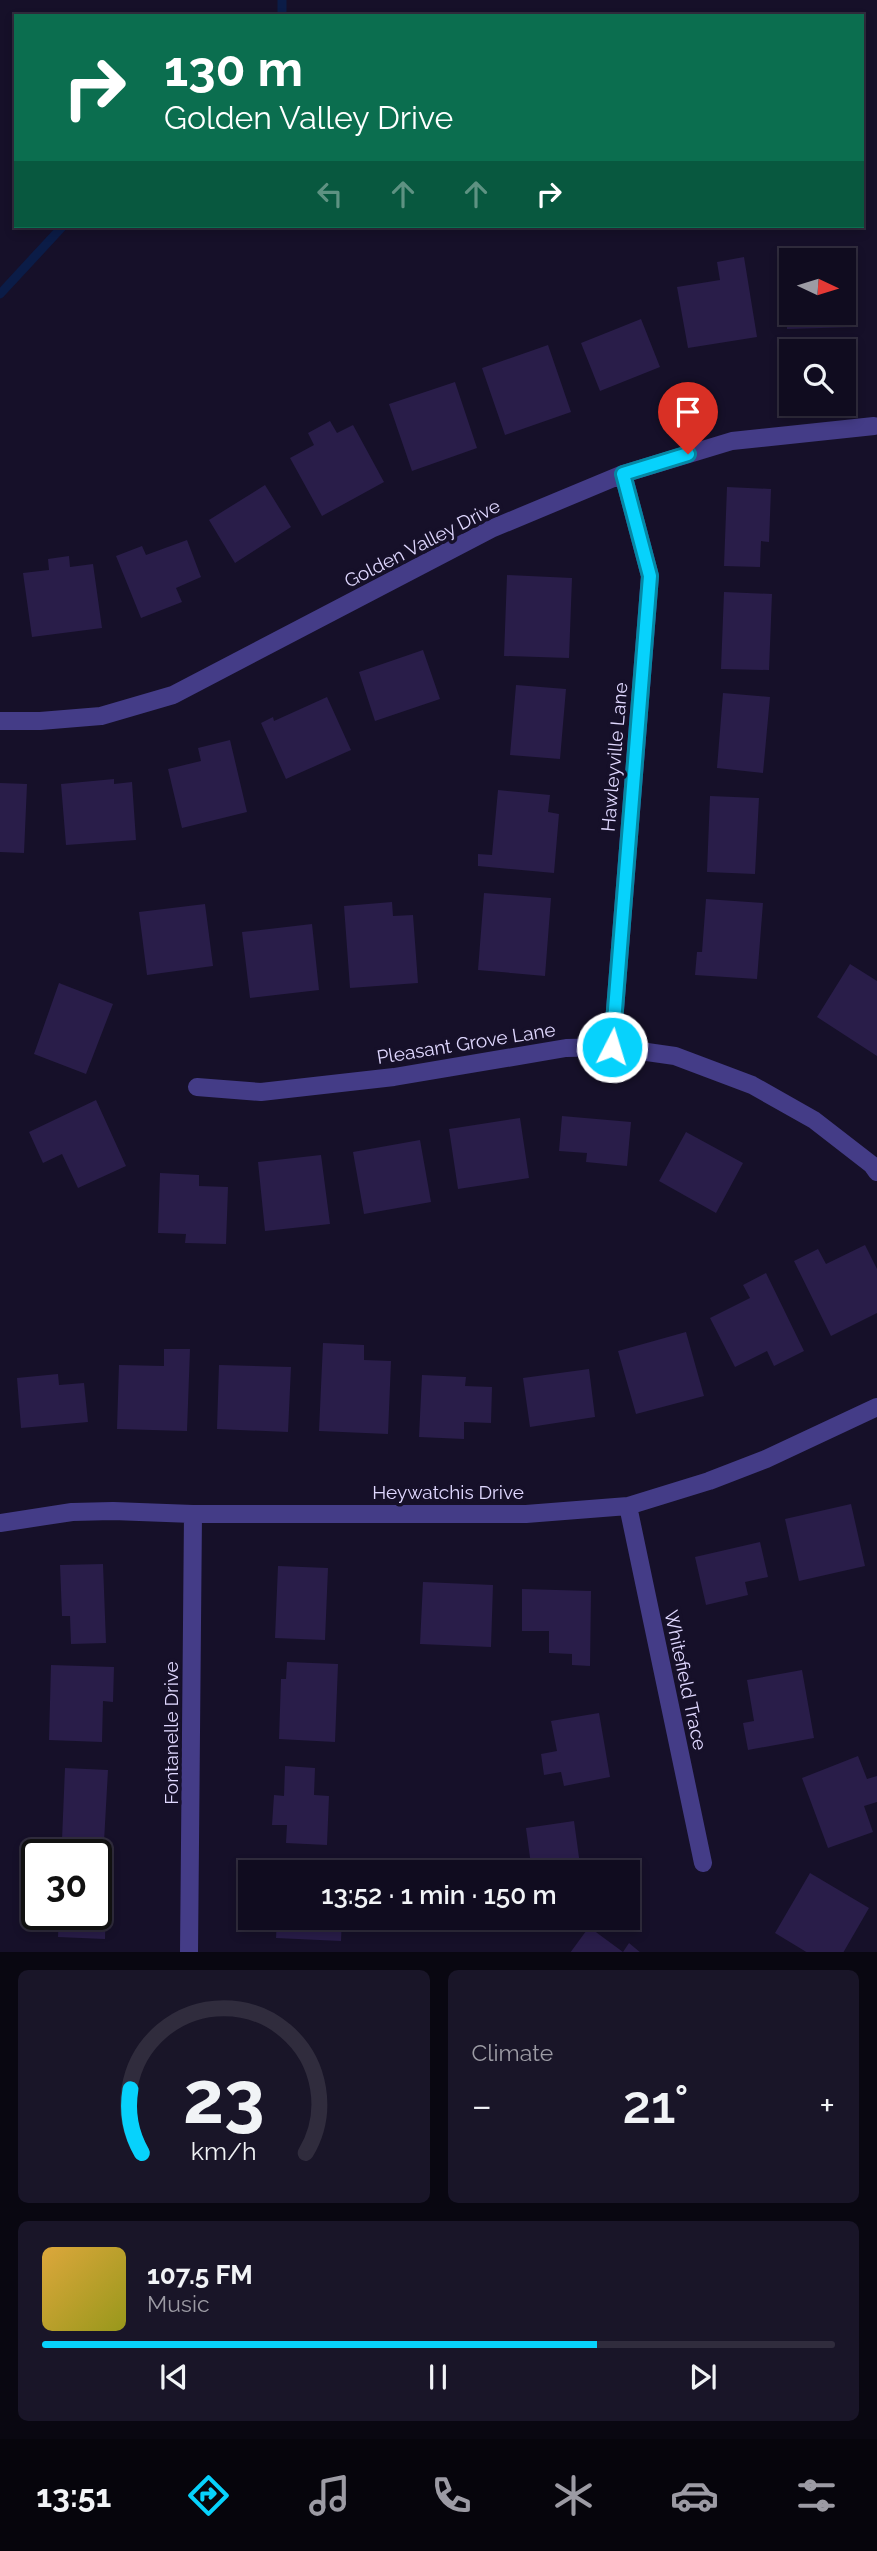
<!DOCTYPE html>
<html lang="en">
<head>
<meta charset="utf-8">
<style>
  :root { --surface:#100c1f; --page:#191528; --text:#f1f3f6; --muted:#9c9ba4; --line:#302c3d; --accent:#07d2fc }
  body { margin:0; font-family:Raleway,sans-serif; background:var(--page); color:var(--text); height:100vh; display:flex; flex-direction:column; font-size:26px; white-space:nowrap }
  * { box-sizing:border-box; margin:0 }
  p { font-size:23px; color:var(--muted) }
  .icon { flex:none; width:38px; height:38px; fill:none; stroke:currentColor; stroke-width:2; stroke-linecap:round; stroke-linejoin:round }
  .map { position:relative; height:1952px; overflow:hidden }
  .sheet { display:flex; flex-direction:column; gap:18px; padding:18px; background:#090711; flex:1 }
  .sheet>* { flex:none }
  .hud { position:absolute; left:14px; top:14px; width:850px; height:214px; border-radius:0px; box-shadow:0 4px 10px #0003,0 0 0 2px var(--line); background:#0b6e4f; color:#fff; overflow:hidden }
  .needle { width:46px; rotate:94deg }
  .controls { position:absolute; left:779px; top:248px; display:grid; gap:14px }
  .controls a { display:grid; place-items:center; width:77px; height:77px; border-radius:0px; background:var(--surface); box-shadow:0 4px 10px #0003,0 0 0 2px var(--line); font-size:35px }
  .speed { position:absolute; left:21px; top:1839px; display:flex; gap:14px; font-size:35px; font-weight:700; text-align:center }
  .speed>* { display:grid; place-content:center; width:91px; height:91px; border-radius:50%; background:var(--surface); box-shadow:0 4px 10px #0003,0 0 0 2px var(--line); line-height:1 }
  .speed .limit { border:4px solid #111; border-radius:10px; background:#fff; color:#111 }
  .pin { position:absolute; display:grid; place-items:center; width:60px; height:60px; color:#fff; margin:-72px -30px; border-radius:50% 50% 50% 0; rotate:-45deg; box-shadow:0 0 7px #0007 }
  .pin .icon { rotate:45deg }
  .me { position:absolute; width:77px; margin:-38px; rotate:5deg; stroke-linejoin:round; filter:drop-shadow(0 0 5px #0008) }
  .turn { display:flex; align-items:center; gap:24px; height:147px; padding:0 35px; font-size:32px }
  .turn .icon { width:91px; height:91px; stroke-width:2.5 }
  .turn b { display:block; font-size:49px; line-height:60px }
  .lanes { display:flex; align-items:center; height:66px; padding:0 35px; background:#0003; justify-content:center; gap:35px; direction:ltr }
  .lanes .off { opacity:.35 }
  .big { font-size:52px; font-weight:600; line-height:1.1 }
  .sheet .tile { flex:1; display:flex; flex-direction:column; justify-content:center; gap:10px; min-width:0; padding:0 24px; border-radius:10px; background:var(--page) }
  .sheet .dial { align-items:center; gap:0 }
  .dial svg { height:182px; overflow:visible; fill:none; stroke:var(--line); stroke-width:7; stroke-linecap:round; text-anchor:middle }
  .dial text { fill:var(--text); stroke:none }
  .song { display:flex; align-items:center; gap:21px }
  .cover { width:84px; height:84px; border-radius:10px; background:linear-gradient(135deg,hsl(40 70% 55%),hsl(60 70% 35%)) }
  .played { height:7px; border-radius:4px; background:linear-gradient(90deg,var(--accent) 70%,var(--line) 70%) }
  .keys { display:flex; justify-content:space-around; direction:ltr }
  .heat { display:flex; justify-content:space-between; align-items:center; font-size:38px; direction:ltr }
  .sheet .tiles { flex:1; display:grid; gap:18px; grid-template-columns:1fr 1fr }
  .tile:last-child { grid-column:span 2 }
  .trip { position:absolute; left:238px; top:1860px; width:402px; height:70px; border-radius:0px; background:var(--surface); box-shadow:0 4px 10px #0003,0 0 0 2px var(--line); font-weight:600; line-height:70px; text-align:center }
  .tab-bar { display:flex; height:112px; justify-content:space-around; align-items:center; background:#06050c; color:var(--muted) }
  .tab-bar .icon { width:49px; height:49px }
  .tab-bar .current { color:var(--accent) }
  .tab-bar b { font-size:32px; color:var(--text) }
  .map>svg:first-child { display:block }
</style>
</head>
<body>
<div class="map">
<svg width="877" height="1953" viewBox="0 0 877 1953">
  <rect width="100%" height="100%" fill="#161029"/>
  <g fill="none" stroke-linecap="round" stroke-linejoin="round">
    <path stroke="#0b1c47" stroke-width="9" d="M282,0V16
      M0,294L63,226"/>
  </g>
  <path fill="#291d49" d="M744,257L757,337L688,348L677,287L720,280L717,262Z
    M855,261L857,327L787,329L785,270H791V313H844V262Z
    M641,319L660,367L600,391L581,343Z
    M548,345L571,412L505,435L482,368Z
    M455,382L477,448L412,471L389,404Z
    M330,421L337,433L353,425L384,482L322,516L290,458L314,445L308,433Z
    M265,485L291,527L235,563L209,520Z
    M727,487L771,489L769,542L761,541L760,567L724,566Z
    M187,540L201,577L176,588L182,602L141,618L116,556L142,546L146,555Z
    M69,556L70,567L93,564L102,628L32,637L23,573L49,570L48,559Z
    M507,575L572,578L569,658L504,656Z
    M724,592L772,594L769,670L721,669Z
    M423,650L440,699L375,721L359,672Z
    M516,685L566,689L560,759L510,755Z
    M723,693L770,697L763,773L717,768Z
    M327,697L351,750L286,779L261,723L273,717L274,721Z
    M230,740L247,812L182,828L168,769L201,761L198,748Z
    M114,779V784L132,782L136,840L66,845L61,784Z
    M0,783L27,784L24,853L0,852Z
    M498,790L550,795L548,812L559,814L554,873L478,866V854L492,855Z
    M710,796L759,798L755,874L707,872Z
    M484,893L551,898L545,976L478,970Z
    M706,899L763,903L757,979L695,975L697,952H702Z
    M392,902L393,916L413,915L418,983L350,988L344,906Z
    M205,904L213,966L147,975L139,912Z
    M312,924L319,990L250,998L242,932Z
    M850,964L877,981V1056L817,1017Z
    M59,983L113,1004L86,1074L34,1054Z
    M96,1100L126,1166L78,1188L62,1154L43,1163L29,1132Z
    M562,1116L631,1122L627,1166L586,1162L587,1153L559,1151Z
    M520,1118L529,1178L458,1189L449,1129Z
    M686,1132L743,1163L716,1213L659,1181Z
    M420,1140L431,1202L364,1214L353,1152Z
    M321,1155L330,1224L265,1231L258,1162Z
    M160,1173L199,1175V1186L228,1187L226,1244L185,1243L186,1234L158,1233Z
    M865,1245L877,1269V1313L831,1336L794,1261L818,1249L826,1264Z
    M766,1273L804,1351L774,1366L767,1351L735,1367L710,1318L750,1298L743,1285Z
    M686,1332L704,1396L636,1414L618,1351Z
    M323,1343L364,1345V1360L391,1361L388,1434L319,1431Z
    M164,1349H190L187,1431L117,1429L119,1365L164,1366Z
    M219,1365L291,1367L288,1432L217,1429Z
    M589,1369L595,1417L530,1427L523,1378Z
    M58,1374L59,1385L84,1383L88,1422L21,1428L17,1378Z
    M422,1375L466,1377L465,1386L492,1387L491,1423L464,1422V1439L419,1437Z
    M851,1504L865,1566L799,1581L785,1519Z
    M760,1542L768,1577L745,1582L748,1595L706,1605L695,1557Z
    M103,1564L106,1643L71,1644L70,1616H62L60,1565Z
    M278,1566L328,1568L325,1640L275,1638Z
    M423,1582L493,1585L491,1647L420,1644Z
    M522,1589L591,1591L590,1666L572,1665V1654L549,1653V1631H522Z
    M287,1662L338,1664L335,1742L279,1739L281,1679H286Z
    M51,1665L114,1667L113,1702L103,1701L102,1742L49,1740Z
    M802,1670L814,1738L748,1750L743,1723L754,1721L747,1680Z
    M599,1713L610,1777L564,1786L561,1772L544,1775L541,1754L557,1751L551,1721Z
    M858,1756L867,1779L877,1776V1802L864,1806L873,1832L828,1848L802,1778Z
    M285,1766L315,1768L314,1795L329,1796L327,1845L286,1843L287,1825H272L274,1795L284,1796Z
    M65,1768L108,1770L104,1842L62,1840Z
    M574,1821L581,1872H532L526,1828Z
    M273,1867L333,1870V1872H273Z
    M96,1868H107L105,1939L58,1937L59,1914H96Z
    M810,1873L869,1908L843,1953H808L775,1933Z
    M277,1918H342L341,1941L276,1938Z
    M589,1927L623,1952L629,1943L641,1953H570Z"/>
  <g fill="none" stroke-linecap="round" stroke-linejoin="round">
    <path stroke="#443c87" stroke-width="18" d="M0,721H40L101,716L173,695L491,529L623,474L732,441L874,426
      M612,1047L650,576L623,474
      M197,1087L261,1092L394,1077L566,1048L612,1047L675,1056L752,1085L814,1120L872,1165L877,1172
      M628,1506L703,1863
      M0,1523L72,1512L113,1511L193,1514H526L628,1506L709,1481L766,1459L877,1407
      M189,1953L193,1514"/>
  </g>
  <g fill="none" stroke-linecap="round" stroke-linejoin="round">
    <defs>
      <path id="route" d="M612,1047L650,576L623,474L688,454"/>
    </defs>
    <use href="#route" stroke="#0588a4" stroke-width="18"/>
    <use href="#route" stroke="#07d2fc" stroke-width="12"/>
  </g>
  <g text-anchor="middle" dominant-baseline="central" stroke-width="7" stroke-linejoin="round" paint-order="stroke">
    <g font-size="19" fill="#e0d8ff" stroke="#161029">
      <text transform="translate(422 543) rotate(-27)">Golden Valley Drive</text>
      <text transform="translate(614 757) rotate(-85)">Hawleyville Lane</text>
      <text transform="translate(466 1043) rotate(-9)">Pleasant Grove Lane</text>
      <text x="448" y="1492">Heywatchis Drive</text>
      <text transform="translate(686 1680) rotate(78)">Whitefield Trace</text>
      <text transform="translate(171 1733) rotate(-90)">Fontanelle Drive</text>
    </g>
  </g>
</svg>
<div class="controls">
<a><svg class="needle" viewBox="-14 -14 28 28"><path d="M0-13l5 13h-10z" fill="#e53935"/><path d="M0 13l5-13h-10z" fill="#9c9ba4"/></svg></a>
<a><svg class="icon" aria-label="search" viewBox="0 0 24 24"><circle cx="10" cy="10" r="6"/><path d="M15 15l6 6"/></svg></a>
</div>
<div class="speed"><div class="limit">30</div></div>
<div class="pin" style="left:688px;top:454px;background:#d93025"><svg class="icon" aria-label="arrive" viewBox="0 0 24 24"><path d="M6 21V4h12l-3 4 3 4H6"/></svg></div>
<svg class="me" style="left:612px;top:1047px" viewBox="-20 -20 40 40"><circle r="17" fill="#07d2fc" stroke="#fff" stroke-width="3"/><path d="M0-11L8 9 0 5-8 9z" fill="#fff"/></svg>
<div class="trip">13:52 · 1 min · 150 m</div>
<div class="hud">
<div class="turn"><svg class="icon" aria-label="right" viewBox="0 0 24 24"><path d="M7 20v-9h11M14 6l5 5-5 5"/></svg><div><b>130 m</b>Golden Valley Drive</div></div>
<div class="lanes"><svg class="icon off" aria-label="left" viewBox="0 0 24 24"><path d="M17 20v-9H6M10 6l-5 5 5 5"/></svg><svg class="icon off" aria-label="ahead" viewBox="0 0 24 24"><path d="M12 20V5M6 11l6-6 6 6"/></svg><svg class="icon off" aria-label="ahead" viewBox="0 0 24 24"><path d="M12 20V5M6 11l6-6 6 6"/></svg><svg class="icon" aria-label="right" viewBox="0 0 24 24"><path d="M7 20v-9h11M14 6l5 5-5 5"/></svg></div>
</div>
</div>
<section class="sheet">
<div class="tiles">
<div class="tile dial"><svg viewBox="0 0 100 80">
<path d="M14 69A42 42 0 1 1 86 69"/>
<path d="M14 69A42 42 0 0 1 9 41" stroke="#07d2fc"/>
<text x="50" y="56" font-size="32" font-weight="700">23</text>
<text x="50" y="72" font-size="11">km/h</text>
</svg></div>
<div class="tile"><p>Climate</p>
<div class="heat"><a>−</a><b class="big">21°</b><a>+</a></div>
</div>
<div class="tile">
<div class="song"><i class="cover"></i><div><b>107.5 FM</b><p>Music</p></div></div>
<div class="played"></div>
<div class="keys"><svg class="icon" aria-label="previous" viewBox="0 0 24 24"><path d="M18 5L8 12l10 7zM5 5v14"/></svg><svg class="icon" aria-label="pause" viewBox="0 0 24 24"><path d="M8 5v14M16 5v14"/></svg><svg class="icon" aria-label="next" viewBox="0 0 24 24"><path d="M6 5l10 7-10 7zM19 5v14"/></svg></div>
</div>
</div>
</section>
<nav class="tab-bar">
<b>13:51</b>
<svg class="icon current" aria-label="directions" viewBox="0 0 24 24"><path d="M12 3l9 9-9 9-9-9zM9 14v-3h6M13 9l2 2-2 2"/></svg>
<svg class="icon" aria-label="music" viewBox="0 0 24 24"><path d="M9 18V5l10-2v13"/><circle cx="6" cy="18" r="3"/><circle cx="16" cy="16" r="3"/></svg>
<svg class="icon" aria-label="phone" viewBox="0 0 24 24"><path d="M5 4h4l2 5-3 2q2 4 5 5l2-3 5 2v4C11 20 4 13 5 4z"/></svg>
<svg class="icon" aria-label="climate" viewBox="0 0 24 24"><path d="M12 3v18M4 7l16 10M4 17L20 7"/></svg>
<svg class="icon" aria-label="car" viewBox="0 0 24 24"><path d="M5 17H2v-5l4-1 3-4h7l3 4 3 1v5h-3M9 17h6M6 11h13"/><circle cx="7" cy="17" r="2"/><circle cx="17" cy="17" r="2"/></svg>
<svg class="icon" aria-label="filters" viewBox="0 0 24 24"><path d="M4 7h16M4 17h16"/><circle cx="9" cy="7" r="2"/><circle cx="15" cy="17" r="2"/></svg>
</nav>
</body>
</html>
